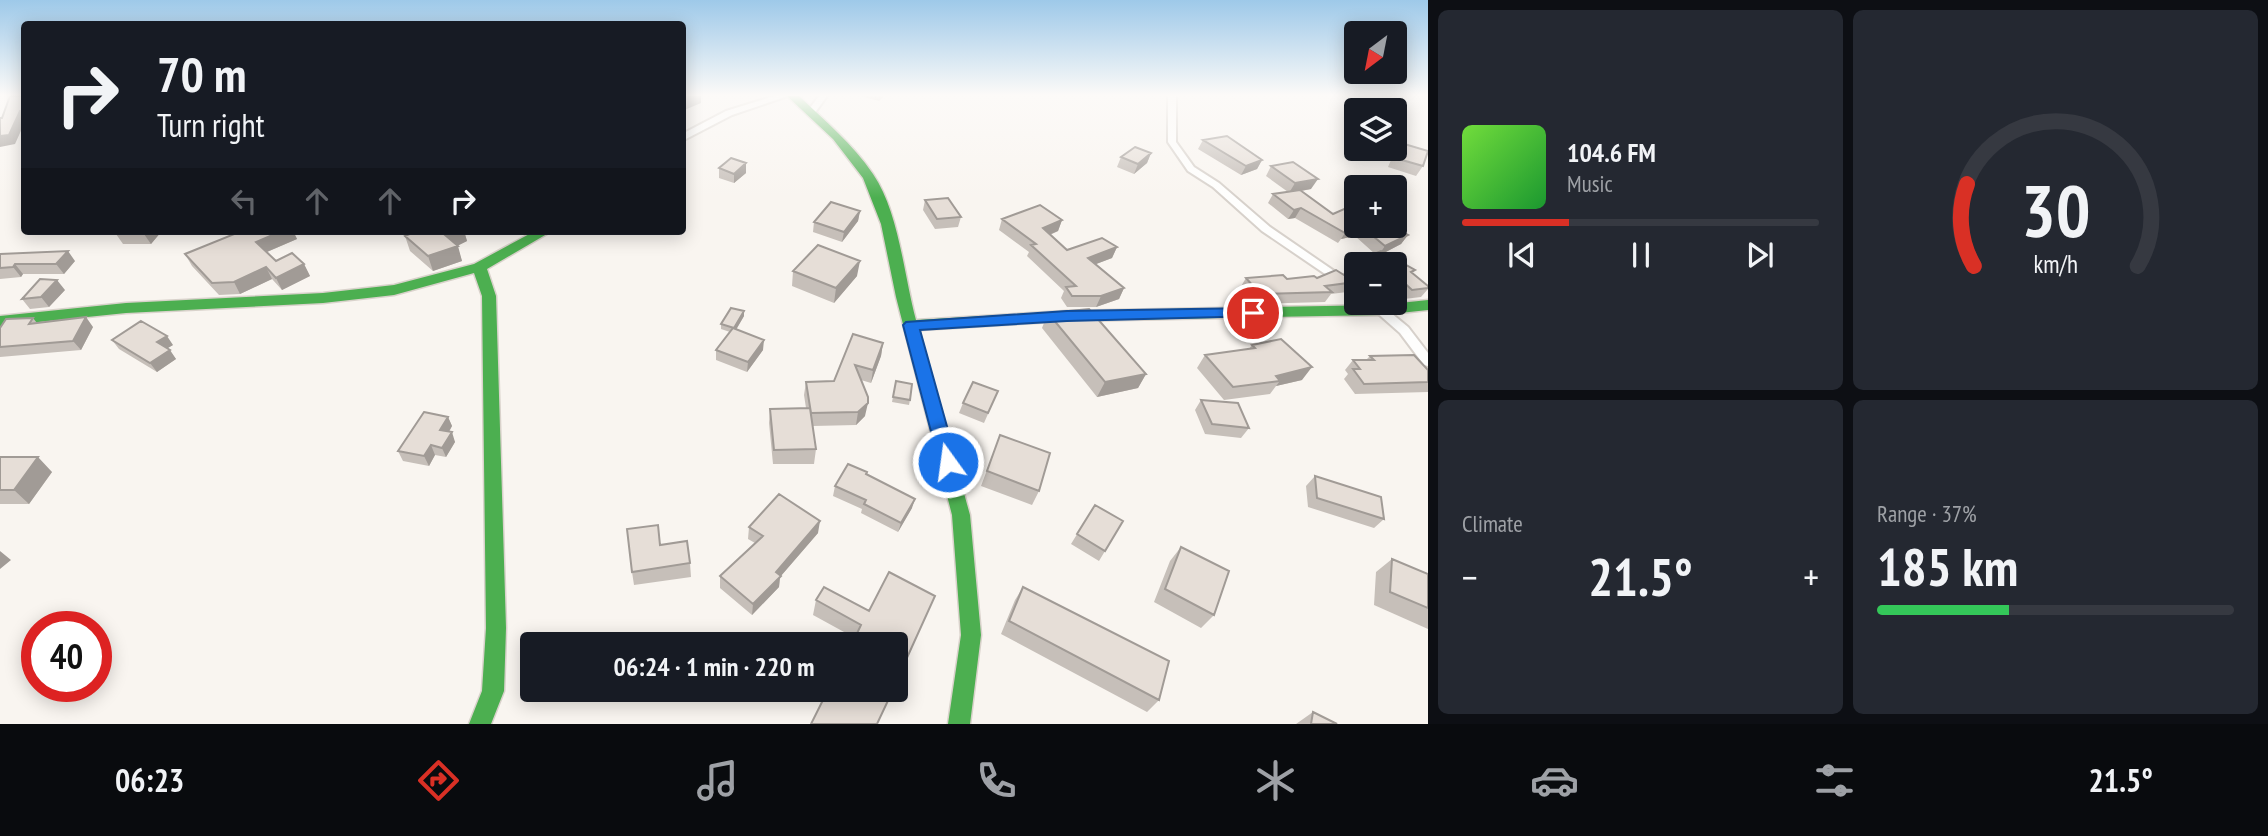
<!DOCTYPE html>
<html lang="en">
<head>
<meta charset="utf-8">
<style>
  :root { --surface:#171b24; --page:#242831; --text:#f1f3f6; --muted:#9ea1a6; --line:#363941; --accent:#d93025 }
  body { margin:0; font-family:"PT Sans Narrow",sans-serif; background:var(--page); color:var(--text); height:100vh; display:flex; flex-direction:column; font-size:26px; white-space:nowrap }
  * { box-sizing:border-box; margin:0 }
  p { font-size:23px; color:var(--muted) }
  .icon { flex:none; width:38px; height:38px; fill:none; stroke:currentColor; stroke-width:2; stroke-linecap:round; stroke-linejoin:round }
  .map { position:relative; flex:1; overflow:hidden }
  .drawer { display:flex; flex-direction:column; gap:10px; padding:10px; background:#0d0f14; width:840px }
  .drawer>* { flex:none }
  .banner { position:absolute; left:21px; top:21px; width:665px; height:214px; border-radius:7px; box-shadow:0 4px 18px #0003; background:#171b24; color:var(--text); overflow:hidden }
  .needle { width:46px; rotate:212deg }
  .buttons { position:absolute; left:1344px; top:21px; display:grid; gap:14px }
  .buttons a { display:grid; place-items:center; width:63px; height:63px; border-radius:7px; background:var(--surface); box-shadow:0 4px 18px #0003; font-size:35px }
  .speed { position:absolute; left:21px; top:611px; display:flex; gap:14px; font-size:35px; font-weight:700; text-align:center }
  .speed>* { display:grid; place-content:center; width:91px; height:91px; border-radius:50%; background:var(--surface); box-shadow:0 4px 18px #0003; line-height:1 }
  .speed .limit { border:10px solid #d22; background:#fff; color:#111 }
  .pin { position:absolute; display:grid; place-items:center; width:60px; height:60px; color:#fff; margin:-30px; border:4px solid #fff; border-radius:50%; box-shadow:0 2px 7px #0007 }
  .me { position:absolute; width:77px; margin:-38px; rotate:346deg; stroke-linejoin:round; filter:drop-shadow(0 0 5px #0008) }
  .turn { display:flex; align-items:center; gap:24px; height:147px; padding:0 21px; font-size:32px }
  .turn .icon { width:91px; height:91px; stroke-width:2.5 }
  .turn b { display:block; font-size:49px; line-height:60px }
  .lanes { display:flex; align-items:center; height:66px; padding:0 21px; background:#0003; justify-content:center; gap:35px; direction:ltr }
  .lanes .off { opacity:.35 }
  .big { font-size:52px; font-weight:700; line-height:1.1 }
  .drawer .tile { flex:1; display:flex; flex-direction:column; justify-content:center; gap:10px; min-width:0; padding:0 24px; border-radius:10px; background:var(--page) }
  .drawer .dial { align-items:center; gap:0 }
  .dial svg { height:182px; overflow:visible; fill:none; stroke:var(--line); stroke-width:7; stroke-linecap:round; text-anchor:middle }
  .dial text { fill:var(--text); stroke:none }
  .song { display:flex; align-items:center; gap:21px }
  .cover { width:84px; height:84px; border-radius:10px; background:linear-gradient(135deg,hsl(100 70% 55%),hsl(130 70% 35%)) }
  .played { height:7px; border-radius:4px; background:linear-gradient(90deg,var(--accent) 30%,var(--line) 30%) }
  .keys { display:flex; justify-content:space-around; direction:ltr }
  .heat { display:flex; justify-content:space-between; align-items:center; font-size:38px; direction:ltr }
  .charge { height:10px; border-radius:5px; background:linear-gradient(90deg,#34c759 37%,var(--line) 0) }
  .drawer .tiles { flex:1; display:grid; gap:10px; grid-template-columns:repeat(2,1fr) }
  .trip { position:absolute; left:520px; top:632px; width:388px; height:70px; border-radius:7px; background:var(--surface); box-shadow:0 4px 18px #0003; font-weight:700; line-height:70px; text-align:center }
  .menu { display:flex; height:112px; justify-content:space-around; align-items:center; background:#090b0e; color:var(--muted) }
  .menu .icon { width:49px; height:49px }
  .menu .on { color:var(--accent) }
  .menu b { font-size:32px; color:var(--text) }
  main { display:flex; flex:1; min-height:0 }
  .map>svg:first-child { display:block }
</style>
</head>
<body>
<main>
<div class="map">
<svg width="1428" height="724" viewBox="0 0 1428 724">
  <rect width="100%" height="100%" fill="#f9f5f0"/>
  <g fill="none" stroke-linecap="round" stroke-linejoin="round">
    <defs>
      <path id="street" d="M774,96H788L732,115L682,141V134L726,111Z
        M819,96H827L814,114H808L807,112Z
        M1168,96H1176V142L1194,167L1219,183L1270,227L1356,286V295L1262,231L1213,187L1188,171L1168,142Z
        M1366,303H1379L1408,327L1428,353V366L1424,365L1400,333Z"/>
      <path id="fast" d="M787,96H799C825,121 853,144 873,174C899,212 904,276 916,320L1067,311L1381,305L1428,300V310L1381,315L1067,321L919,330L970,515L981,635L970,724H948L961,635L952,515L896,297L881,224L863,178L833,139Z
        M535,231H552L487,269L496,296L506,628L504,691L491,724H469L482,691L486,628L482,296L474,273L394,295L323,303L126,313L0,326V316L126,303L323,293L394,285L474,264Z"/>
    </defs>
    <use href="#street" stroke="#d7d1cb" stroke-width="4"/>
    <use href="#fast" stroke="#d9d2cb" stroke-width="3"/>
    <use href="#street" fill="#fefefd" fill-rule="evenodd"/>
    <use href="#fast" fill="#4caf50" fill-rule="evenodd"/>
  </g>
  <path fill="#c6bfb9" d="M861,96H884L879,101Z
    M1203,140L1262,160L1257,169L1241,175L1198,149Z
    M1401,143L1423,166L1416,176L1388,167L1394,153Z
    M1151,153L1147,163L1134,174L1117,167L1121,157Z
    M746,163V173L734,183L719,178V168Z
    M1271,166L1311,189L1301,191L1333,214L1356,226L1408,235L1401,244L1384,253L1415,270L1413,273L1428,286V289L1421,297L1404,299L1395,290V264H1356V283L1343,274L1350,264L1375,254L1355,236L1341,239L1338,243L1295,218L1288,219L1268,203L1273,194L1288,192L1266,176Z
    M925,200L961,217L958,227L935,229L923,210Z
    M860,211L858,221L842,242L813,232L814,222Z
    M1002,219L1062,220L1058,231L1050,235L1067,250L1117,247L1112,258L1096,264L1124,288L1119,299L1096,307H1067L1061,298L1064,291L1027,256L1029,252L999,230Z
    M233,231H293L297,239L267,252L276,261L304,264L310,276L282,290L272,279L240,294L219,295L192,266L185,254L235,234Z
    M416,231H464L467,241L457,246L462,261L433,271L410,251L405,236Z
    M161,232L151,244H123L116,234Z
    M0,254L75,261L64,274H23L21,277L0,279Z
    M793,271L857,276L834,303L792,286Z
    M1246,278L1287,279L1355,282L1347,292L1331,294L1325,302L1254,304L1240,288Z
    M65,290L49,307L30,309L22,299Z
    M744,311V316L736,330L763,350L747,372L716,360V350L730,332L721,329V324Z
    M1048,313L1146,374L1138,388L1097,397L1042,328Z
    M33,318L37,323L93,327L81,350L0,357V328Z
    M112,340L173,345L167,348L176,359L157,372L119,349Z
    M883,343L881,356L871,383L861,380L865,416L856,425L813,426L816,449L814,464H773L769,423L770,409L806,408L804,395L806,382L834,381Z
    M1252,345L1302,380L1276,386L1270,394L1224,400L1197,368L1205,355L1249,349Z
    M1370,356L1428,370V392L1355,394L1344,379L1348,374L1345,370L1353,360H1366Z
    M896,381L910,400L909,405L892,402Z
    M998,391L984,423L959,413L963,403Z
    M1201,400L1249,428L1241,438L1205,434L1195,410Z
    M448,417L452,426L449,432L455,442L446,457L435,455L429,466L403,461L398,451Z
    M1000,435L1039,491L1032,505L981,486Z
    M0,457L52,472L29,504H0Z
    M866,474L912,508L898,532L861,513L862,509L833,496L835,486Z
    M1315,476L1384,519L1374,528L1308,507L1306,486Z
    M1095,505L1105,551L1099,561L1071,544Z
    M749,527L818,533L780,577L779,587L752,615L720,588V576L755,543L748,539Z
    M660,545L690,563L691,577L634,585L632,572Z
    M1181,547L1214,615L1201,628L1154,602L1170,561Z
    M1392,559L1428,574V629L1374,605L1376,572Z
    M1023,587L1159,700L1147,712L1001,634L1015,600Z
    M935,596L896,683V644L855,638L813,615L816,600L869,611Z
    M1313,712L1337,724H1296Z"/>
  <path fill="#a19b96" d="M686,96H701V103L682,111V98Z
    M20,111H24V124L15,144L0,147V136Z
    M1151,153L1147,163L1134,174L1138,164Z
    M1262,160L1257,169L1241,175L1246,166Z
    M746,163V173L734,183V174Z
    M1318,179L1311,189L1289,193L1295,183Z
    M1301,208L1295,218L1288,219L1294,210Z
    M860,211L858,221L842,242L844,232Z
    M1062,220L1058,231L1039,239L1043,228Z
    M1361,226L1355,236L1341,239L1347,230Z
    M147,231H161V232L151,244L144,234Z
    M282,231H293L297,239L262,254L256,242Z
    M453,231H464L467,241L453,248L458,246L462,261L433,271L428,256L445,235Z
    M1408,235L1401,244L1378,256L1385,246Z
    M1117,247L1112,258L1083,269L1088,258Z
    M68,251L75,261L64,274L56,264Z
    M860,261L857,276L834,303L836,288Z
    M15,264L23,274L21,277L13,267Z
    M304,264L310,276L282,290L276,278Z
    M266,267L272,279L240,294L234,282Z
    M57,280L65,290L49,307L41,297Z
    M1124,288L1119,299L1096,307L1101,296Z
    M744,311V316L734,333V328Z
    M86,317L93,327L81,350L73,341Z
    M167,336L173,345L163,351L157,342Z
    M764,340L763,350L747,372L748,362Z
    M883,343L881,356L871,383L873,370Z
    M170,350L176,359L157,372L150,363Z
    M1312,367L1302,380L1276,386L1280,381L1276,376Z
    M1146,374L1138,388L1097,397L1105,382Z
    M868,403L865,416L856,425L858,412Z
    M448,417L452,426L444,440L440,430Z
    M452,432L455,442L446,457L442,448Z
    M431,445L435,455L429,466L424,456Z
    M38,457L52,472L29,504L14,490Z
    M915,499L912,508L898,532L901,523Z
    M820,521L818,533L780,577L779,587L752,615L753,604L776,572Z
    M0,551L11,560L0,569Z"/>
  <path fill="#e6ded7" stroke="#a19b96" stroke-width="2" d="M10,96H24V111H20L9,135L0,136V118H2Z
    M1227,136L1262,160L1246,166L1203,140Z
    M1401,143L1428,151L1423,166L1395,158Z
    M1135,147L1151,153L1138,164L1121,157Z
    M731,158L746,163L734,174L719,168Z
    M1293,162L1318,179L1295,183L1271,166Z
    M1300,190L1333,214L1344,209L1356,216V226H1391L1408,235L1385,246L1361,226L1347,230L1345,233L1301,208L1294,210L1273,194Z
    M948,198L961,217L937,219L925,200Z
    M831,202L860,211L844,232L814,222Z
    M1040,205L1062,220L1043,228L1067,250L1102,238L1117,247L1088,258L1124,288L1101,296H1072L1066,287L1076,286L1031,245L1036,244L1002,219Z
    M119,231H147L144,234H116Z
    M235,231H282L256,242L276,261L292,253L304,264L276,278L266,267L234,282L212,283L185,254L237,233Z
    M416,231H453L445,235L458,246L428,256L405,236Z
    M818,245L860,261L836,288L793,271Z
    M68,251L56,264H15L13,267L0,268V254Z
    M1381,251L1415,270L1411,272L1428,286V288L1412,290L1397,276L1395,277V264H1356V269L1350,264Z
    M1336,270L1355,282L1325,286L1332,292L1260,294L1246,278L1283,275L1287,279L1314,276L1317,278Z
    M40,279L57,280L41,297L22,299Z
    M731,308L744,311L734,328L721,324Z
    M1089,309L1146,374L1105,382L1048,313Z
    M86,317L73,341L0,347V328L6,319L33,318L29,324Z
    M141,321L167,336L157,342L170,350L150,363L112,340Z
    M733,328L764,340L748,362L716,350Z
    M853,334L883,343L873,370L855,365L868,397V403L858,412L811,413L806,382L834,381Z
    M1281,339L1312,367L1276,376L1280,381L1233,387L1205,355L1255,348L1252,345Z
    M1414,355L1428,370V382L1364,384L1353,369H1360L1353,360H1374L1370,356Z
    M896,381L912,384L910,400L893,397Z
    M973,382L998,391L988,413L963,403Z
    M1201,400L1238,403L1249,428L1212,424Z
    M810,408L816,449L774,450L770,409Z
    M424,412L448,417L440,430L452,432L442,448L431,445L424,456L398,451Z
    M1000,435L1050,453L1039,491L987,471Z
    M0,457H38L14,490H0Z
    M848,464L867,472L866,474L915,499L901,523L864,504L866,500L835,486Z
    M1315,476L1381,497L1384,519L1317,498Z
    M779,494L820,521L776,572L781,576L753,604L720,576L763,536L749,527Z
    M1095,505L1123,521L1105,551L1077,534Z
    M658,525L660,545L687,541L690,563L632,572L627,529Z
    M1181,547L1229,571L1214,615L1165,589Z
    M1392,559L1428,574V608L1390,592Z
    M889,572L935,596L896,682V644H852L861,625L816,600L824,587L869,611Z
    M1023,587L1169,661L1159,700L1009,621Z
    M828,690H893L877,724H811Z
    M1313,712L1337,724H1311Z"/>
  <linearGradient id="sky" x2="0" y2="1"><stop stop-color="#9ec9e9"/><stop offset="0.48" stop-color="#fcfaf8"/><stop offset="1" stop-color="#fcfaf8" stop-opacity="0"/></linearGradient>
  <rect width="1428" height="198" fill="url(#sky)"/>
  <path fill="#1a73e8" stroke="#114b97" stroke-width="2" d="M1253,308L1259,309L1261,313L1259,316L1067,321L920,330L957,462L954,467L948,469L941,467L939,462L903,325L906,322L1067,311Z"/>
</svg>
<div class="buttons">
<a><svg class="needle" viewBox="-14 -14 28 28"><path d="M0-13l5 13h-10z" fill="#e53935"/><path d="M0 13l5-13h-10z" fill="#9ea1a6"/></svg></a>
<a><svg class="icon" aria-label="layers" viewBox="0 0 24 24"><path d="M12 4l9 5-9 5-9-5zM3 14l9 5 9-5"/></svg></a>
<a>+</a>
<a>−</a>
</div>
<div class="speed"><div class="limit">40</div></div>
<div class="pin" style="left:1253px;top:313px;background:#d93025"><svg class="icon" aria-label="arrive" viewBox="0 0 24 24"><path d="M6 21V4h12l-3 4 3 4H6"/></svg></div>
<svg class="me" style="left:948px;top:462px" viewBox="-20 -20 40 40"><circle r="17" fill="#1a73e8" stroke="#fff" stroke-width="3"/><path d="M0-11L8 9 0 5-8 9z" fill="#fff"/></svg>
<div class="trip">06:24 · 1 min · 220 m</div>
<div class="banner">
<div class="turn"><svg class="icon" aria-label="right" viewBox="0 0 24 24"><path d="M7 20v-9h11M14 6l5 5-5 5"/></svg><div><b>70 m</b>Turn right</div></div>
<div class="lanes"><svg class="icon off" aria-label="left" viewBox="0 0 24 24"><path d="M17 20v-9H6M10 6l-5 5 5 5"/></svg><svg class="icon off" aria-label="ahead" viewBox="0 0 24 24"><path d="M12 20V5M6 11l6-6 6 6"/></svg><svg class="icon off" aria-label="ahead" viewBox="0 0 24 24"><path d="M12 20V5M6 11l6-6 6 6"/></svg><svg class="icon" aria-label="right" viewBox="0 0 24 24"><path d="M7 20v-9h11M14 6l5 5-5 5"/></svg></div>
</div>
</div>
<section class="drawer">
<div class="tiles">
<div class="tile">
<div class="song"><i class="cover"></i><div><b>104.6 FM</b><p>Music</p></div></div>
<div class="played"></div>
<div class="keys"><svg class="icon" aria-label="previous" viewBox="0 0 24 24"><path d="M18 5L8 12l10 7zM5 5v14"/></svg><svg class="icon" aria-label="pause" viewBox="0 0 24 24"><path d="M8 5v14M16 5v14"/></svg><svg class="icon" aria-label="next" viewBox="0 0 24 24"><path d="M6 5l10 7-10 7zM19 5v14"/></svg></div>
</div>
<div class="tile dial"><svg viewBox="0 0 100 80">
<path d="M14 69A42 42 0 1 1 86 69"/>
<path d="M14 69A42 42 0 0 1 11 33" stroke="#d93025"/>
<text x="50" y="56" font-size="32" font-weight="700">30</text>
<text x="50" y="72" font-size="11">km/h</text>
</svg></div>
<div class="tile"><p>Climate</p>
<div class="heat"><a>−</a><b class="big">21.5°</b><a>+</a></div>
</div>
<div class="tile"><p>Range · 37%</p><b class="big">185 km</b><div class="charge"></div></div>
</div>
</section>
</main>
<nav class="menu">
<b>06:23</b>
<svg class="icon on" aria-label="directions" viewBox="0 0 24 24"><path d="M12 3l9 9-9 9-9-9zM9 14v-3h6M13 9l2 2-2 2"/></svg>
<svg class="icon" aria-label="music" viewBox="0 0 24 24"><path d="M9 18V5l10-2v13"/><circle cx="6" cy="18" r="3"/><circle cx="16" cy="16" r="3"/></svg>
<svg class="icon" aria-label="phone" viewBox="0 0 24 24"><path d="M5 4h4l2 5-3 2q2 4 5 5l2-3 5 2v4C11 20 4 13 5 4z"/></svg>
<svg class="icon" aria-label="climate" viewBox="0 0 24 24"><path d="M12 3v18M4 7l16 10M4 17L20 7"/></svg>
<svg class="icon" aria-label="car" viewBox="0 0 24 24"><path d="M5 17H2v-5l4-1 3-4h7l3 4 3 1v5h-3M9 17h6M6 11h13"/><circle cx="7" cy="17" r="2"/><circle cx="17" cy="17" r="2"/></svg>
<svg class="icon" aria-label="filters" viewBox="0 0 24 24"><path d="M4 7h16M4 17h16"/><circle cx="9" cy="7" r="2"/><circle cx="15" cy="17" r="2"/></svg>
<b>21.5°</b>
</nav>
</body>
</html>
